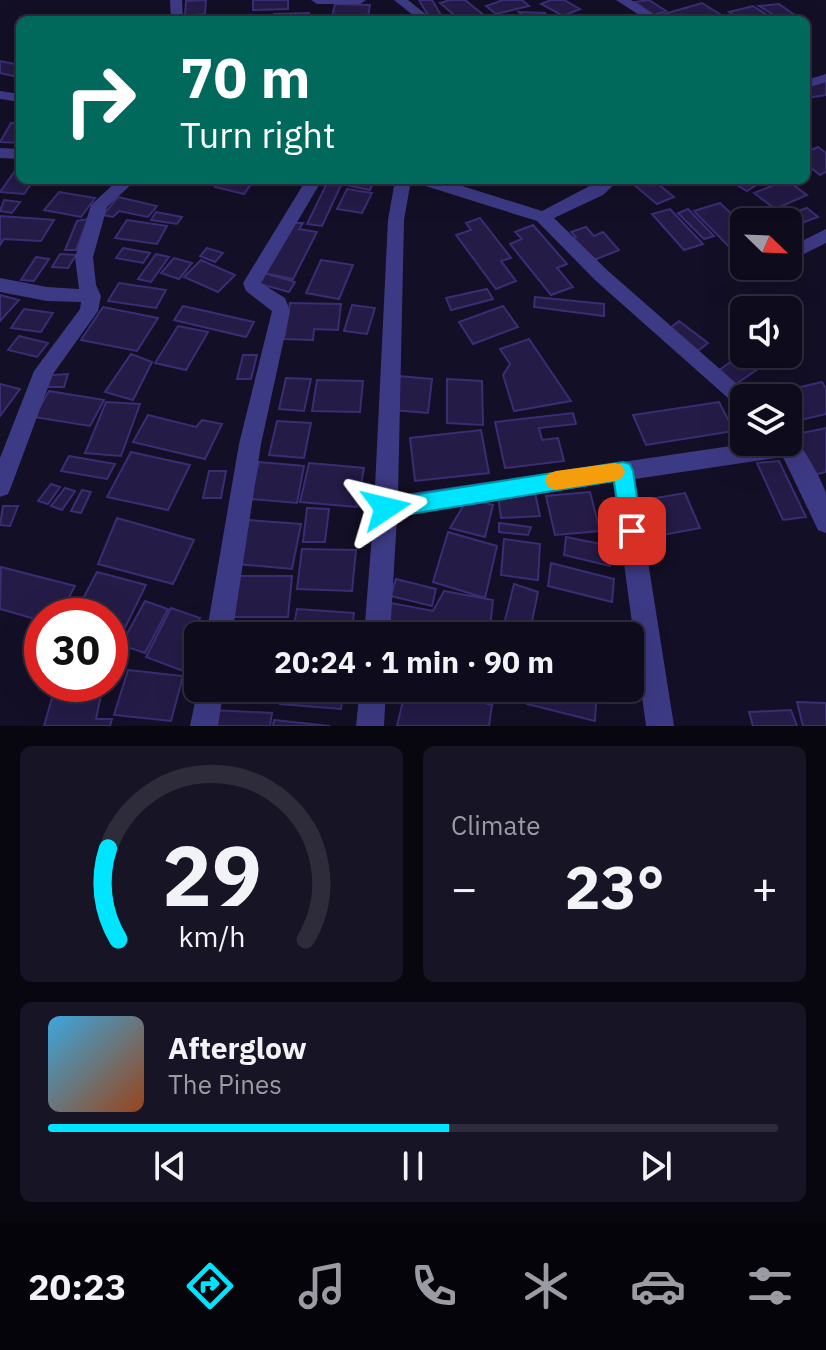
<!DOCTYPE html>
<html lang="en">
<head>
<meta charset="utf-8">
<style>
  :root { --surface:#0e0b1c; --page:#171425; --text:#f1f3f6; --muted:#9b9ba3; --line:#2e2b3b; --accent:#00e5ff }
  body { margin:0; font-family:"IBM Plex Sans",sans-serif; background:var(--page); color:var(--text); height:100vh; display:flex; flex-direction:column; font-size:30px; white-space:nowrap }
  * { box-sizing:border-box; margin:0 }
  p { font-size:26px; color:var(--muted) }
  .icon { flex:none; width:44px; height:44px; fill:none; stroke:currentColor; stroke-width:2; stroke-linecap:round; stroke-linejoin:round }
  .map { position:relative; height:726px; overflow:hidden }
  .panel { display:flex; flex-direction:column; gap:20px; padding:20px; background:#08060f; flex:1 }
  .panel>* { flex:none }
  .guide { position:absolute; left:16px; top:16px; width:794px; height:168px; border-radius:12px; box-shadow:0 8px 32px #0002,0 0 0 2px var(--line); background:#00695c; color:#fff; overflow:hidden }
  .needle { width:52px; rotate:113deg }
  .fabs { position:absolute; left:730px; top:208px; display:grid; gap:16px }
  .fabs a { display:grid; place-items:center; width:72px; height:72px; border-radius:12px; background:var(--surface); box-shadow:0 8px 32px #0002,0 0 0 2px var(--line); font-size:40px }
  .speed { position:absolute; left:24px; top:598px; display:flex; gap:16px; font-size:40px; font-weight:700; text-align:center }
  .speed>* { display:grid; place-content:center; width:104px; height:104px; border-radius:50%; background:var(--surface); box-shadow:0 8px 32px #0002,0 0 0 2px var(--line); line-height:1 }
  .speed .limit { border:12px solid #d22; background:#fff; color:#111 }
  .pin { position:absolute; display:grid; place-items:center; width:68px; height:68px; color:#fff; margin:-34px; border-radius:16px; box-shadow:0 4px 12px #0006 }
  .me { position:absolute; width:88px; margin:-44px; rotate:80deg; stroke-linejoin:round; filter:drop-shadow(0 0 6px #0008) }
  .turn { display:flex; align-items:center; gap:28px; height:168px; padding:0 32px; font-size:36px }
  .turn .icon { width:104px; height:104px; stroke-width:2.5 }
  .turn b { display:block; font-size:56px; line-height:68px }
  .big { font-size:60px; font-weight:800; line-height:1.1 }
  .panel .widget { flex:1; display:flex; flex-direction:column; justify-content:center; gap:12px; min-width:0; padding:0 28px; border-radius:12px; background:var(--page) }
  .panel .dial { align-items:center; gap:0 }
  .dial svg { height:208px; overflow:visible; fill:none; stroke:var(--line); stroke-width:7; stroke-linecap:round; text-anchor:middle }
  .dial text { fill:var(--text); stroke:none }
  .song { display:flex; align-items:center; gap:24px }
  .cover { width:96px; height:96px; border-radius:12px; background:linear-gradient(135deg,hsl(200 70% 55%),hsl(20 70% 35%)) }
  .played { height:8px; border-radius:4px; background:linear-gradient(90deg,var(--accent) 55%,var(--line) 55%) }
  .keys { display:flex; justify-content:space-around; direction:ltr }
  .heat { display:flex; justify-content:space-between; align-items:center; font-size:44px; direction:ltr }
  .panel .tiles { flex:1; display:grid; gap:20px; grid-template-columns:1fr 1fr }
  .widget:last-child { grid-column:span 2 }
  .trip { position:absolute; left:184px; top:622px; width:460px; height:80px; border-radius:12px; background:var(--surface); box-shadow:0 8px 32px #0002,0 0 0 2px var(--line); font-weight:800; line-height:80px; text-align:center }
  .tab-bar { display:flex; height:128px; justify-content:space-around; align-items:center; background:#06040b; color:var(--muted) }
  .tab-bar .icon { width:56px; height:56px }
  .tab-bar .current { color:var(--accent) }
  .tab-bar b { font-size:36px; color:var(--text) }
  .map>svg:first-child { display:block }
</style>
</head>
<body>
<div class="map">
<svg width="826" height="726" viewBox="0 0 826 726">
  <rect width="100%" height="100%" fill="#130f26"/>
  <path fill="#241b47" stroke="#3b2d73" stroke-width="2" d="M206,0L205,14L185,16L186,1Z
    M253,0H288V9L253,10Z
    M419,0H432L441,15L429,17Z
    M450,0H465L490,20H460L440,3Z
    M503,0H522L529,6L496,14L486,6Z
    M551,0H564L580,9L563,16L541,4Z
    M649,0L666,11L654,15L635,2Z
    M702,3L728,19L668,20L661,15Z
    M335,4L370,5L368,17H332Z
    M779,4L802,20H782L759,6Z
    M753,6L775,20H740L729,12Z
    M519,12L545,13L546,20H528Z
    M309,13V20H273L274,14Z
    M0,61L20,65V70L13,76L0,73Z
    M826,81V95L806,98V87Z
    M11,123H20V143L0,142Z
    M818,147L826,153V172L820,175L806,164V152Z
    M17,168H20V180H34L24,194L0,192Z
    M220,180H254L244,194L215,187Z
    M349,180H359L373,183L370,190L346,185Z
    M641,180H653L674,197L657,204L633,184Z
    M735,180H764L747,191L732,182Z
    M787,180L807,195L775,209L754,193Z
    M328,181L342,183L322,226L307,224Z
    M347,189L372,193L362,213L337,209Z
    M59,192L95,198L81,217L44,210Z
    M118,197L157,206L148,217L119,211L113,217L103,215Z
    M4,200L20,202L12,213L0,211Z
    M720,203L744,226V252L737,255L694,211Z
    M807,208L818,217L788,228V222H766Z
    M670,209L703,244L684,250L652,214Z
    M688,209L714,236L704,239L678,213Z
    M156,212L182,217L177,224L151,220Z
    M0,216L54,220L41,241L4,239L0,245Z
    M480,218L511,258L501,261L516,281L496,289L456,235L471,230L466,223Z
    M88,219L76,250H65L77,221Z
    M127,220L167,226L157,244L115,238Z
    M292,223H303L299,229L317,232L293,279L264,273Z
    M533,225L567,264L557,268L573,287L551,295L510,244L522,239L515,232Z
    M586,227L594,236L603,232L619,250L589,262L569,239L576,237L571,232Z
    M123,248L150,253L143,263L116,258Z
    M207,248L223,253L215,262L200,256Z
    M60,254L76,255L68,268L52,267Z
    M156,254L169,257L151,282L138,279Z
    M36,257L49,259L34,281L21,280Z
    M174,258L192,263L179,279L161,273Z
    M201,260L235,275L218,292L184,277Z
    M321,260L353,265L339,299L306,293Z
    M260,272L295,282L289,292L253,282Z
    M119,283L166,290L156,308L108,301Z
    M487,289L493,299L451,310L446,298Z
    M0,295L19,300L0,321Z
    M535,297L604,304V316L534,307Z
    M290,303L341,304L338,330L314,329L313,340L284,339Z
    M352,305L375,308L367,334L344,331Z
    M183,306L254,322L246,337L174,320Z
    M503,306L518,327L473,344L459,322Z
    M103,307L158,318L137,351L81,340Z
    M24,309L53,313L41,332L11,328Z
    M679,321L708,343L694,354L665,332Z
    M178,326L208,332L186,370L155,363Z
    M19,336L48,343L37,357L8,350Z
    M529,339L571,401L514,411L503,375L510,364L500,349Z
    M131,354L152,362L133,400L105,392Z
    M243,355H257L251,379H237Z
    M741,355L758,369L733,386L716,372Z
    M68,374L64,387H47L52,375Z
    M398,376L432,379L428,413L393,410Z
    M286,378L311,379L304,411L279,409Z
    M447,379L482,381L483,425L447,423Z
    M317,380L363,381L360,412L312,411Z
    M822,382L826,388V414L788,423V398L762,396Z
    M0,384L20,389L0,416Z
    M49,391L104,400L90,426L34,417Z
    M106,402L140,404L121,456L85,453Z
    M719,402L734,431L646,445L633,415Z
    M573,413L576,424L539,428L542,440L558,438L564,461L505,468L495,422Z
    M148,415L196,427L202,420L222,424L205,459L133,442Z
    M277,421L311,423L304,458L269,455Z
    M826,428V472L813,475L788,436Z
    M481,430L489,473L415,481L410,438Z
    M131,452L190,465L168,510L107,497Z
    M69,456L115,464L107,479L61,471Z
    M779,461L806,517L783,520L757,463Z
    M259,462L304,466L297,503L250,499Z
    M309,463L364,468L357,507L300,502Z
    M209,471H226L221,498H203Z
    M51,484L60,487L48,504L38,501Z
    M65,488L75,491L62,510L51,506Z
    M82,490L91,492L81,513L71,511Z
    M590,492L600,531L555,535L546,496Z
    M535,493L540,516L501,518L498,495Z
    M685,493L700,528L651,537L638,501Z
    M468,498L493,505L485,537L450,528Z
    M3,506H18L10,526L0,525Z
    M307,508L329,509L325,542H303Z
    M117,518L194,540L173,584L98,564Z
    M249,520L301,524L292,569L238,564Z
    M499,523L531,527L528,535L499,532Z
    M448,532L497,546L485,598L433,582Z
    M566,537L611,546L610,566L564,555Z
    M504,539L540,544L538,580L501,575Z
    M302,549L356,550L352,591L297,589Z
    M551,563L614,579L612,602L548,586Z
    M1,567L75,586L59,616H42V621L0,609Z
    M97,572L146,585L116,646L110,644V616H74Z
    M240,576H292L288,617H233Z
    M396,579L436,589L432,606L391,596Z
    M514,584L538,592L529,636H501Z
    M444,591L493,600L489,636H378L385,602L433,611Z
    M145,601L168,609L145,653L121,645Z
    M171,608L200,618L185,649L195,652L186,672L146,657Z
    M297,609L354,613L351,636H292Z
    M128,670L183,676L171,721L114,715Z
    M56,684H97L95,692L101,695L96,719H112L110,726H44Z
    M282,688H344L341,709L280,704Z
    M406,688H428L492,705L489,726H397Z
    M529,688H597L595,721L527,704Z
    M797,702L826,703V726H803Z
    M213,710L272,713L270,726H210Z
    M791,710L797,726H753L749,712Z
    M274,720L330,726H273Z"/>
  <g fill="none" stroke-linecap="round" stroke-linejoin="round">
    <path fill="#3d3a85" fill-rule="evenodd" d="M170,0H182L183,20H171Z
      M311,0H366L360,4H317Z
      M394,0H408L433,20H419Z
      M616,0H631L662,20H647Z
      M826,74V82L806,88V80Z
      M0,91L20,94V102L0,99Z
      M0,148L20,149V159L0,158Z
      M118,180H136L107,207L93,257L96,285L101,296L98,311L53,374L11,487L8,494L0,497V458L34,371L80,309L81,302L47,301L0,292V278L47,287L79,289L75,257L91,205Z
      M306,180H322L261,283L285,298L290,311L261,444L232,636H206L239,444L272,311L246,291L243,283Z
      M395,180H411L404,220L398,495L758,442H788V433C799,438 822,480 826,493C826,505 826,521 826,533L818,530L783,457L635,479L674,726H646L613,482L397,517L390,636H364L374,508L388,220Z
      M417,180H443L542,211L601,180H619L603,195L554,218L607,270L753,398H744V409L737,406L595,280L537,221L419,184Z
      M826,229V243L788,262V248Z
      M198,687L224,688L218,726H190Z
      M360,688H386L384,726H356Z"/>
  </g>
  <path fill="#00e5ff" stroke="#0095a6" stroke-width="2" d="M623,462L630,464L633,471L642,531L639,539L632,541L624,539L621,531L614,481L386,518L379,515L375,508L379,502L386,499Z"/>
  <path fill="#f59e0b" d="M615,463L622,465L625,472L622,478L615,481L556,490L548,487L545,480L548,474L556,471Z"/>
</svg>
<div class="fabs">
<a><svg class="needle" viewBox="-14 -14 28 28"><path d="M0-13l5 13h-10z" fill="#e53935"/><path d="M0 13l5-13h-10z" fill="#9b9ba3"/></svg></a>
<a><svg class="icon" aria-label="sound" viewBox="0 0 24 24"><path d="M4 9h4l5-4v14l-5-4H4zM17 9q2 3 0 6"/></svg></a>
<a><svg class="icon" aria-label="layers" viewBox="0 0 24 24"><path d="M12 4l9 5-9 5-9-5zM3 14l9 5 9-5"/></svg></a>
</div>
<div class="speed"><div class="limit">30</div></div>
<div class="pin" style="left:632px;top:531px;background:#d93025"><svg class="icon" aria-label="arrive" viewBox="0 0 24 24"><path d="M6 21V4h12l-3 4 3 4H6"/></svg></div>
<svg class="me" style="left:386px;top:508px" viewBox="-20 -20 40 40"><path d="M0-17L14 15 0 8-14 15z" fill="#00e5ff" stroke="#fff" stroke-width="4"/></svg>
<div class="trip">20:24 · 1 min · 90 m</div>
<div class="guide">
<div class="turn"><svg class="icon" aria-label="right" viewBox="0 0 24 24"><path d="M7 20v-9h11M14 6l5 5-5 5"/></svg><div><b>70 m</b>Turn right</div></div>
</div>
</div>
<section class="panel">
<div class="tiles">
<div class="widget dial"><svg viewBox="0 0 100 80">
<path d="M14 69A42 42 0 1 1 86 69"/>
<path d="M14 69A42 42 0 0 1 10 34" stroke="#00e5ff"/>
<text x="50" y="56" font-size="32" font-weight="700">29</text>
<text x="50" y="72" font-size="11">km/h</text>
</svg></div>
<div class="widget"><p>Climate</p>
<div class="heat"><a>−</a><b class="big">23°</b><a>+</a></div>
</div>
<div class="widget">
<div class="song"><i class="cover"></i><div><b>Afterglow</b><p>The Pines</p></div></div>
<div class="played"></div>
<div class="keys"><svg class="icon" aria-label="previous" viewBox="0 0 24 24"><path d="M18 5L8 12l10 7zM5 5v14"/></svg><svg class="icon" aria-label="pause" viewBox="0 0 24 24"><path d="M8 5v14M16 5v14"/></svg><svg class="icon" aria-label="next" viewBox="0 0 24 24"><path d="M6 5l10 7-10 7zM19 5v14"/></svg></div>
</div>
</div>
</section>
<nav class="tab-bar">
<b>20:23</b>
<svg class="icon current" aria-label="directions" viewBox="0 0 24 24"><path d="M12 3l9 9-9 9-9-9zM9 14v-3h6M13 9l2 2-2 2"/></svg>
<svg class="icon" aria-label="music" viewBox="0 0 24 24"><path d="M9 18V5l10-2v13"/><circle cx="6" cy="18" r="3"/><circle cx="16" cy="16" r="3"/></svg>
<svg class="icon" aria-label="phone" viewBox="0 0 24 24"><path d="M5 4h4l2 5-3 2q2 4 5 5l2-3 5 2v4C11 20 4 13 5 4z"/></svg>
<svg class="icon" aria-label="climate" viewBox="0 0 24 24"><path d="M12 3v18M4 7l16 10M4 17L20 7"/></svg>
<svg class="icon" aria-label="car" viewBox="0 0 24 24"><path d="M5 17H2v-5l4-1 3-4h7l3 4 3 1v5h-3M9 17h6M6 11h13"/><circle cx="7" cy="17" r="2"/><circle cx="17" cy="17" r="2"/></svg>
<svg class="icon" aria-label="filters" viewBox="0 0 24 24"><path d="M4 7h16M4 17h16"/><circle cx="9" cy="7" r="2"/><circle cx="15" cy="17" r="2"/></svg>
</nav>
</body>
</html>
